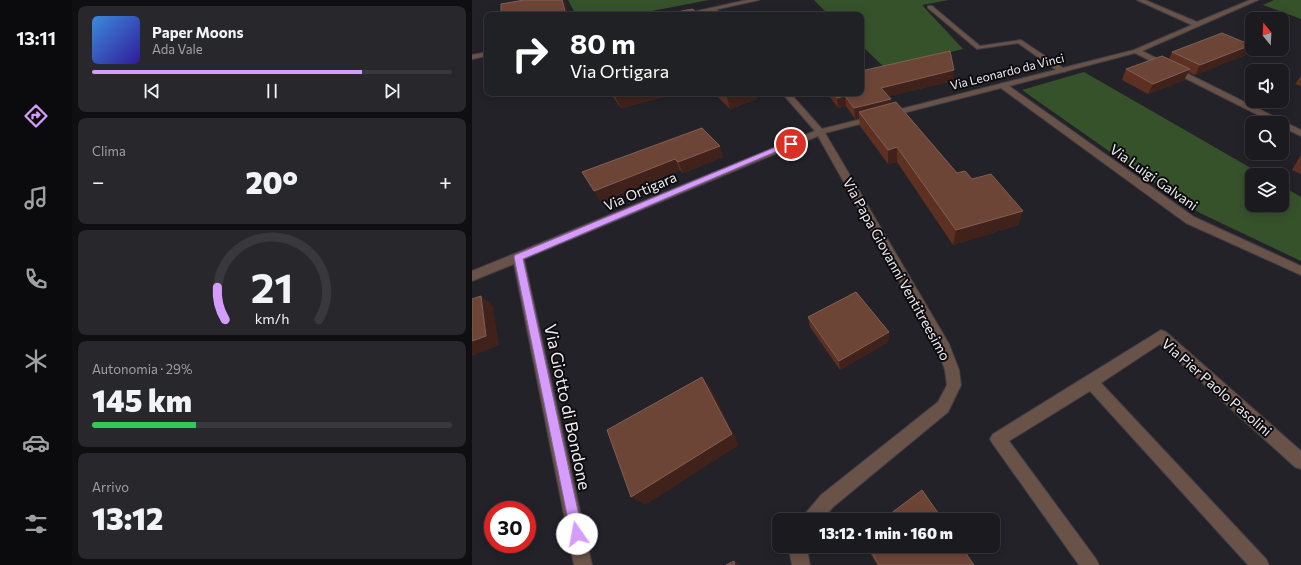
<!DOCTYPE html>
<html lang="it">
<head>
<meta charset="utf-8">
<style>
  :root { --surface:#1b1a1f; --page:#28272c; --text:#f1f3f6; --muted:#a0a1a4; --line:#39383d; --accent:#d59cfb }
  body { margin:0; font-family:Commissioner,sans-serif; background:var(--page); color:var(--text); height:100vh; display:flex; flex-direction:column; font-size:15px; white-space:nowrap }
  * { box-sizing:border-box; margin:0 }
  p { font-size:13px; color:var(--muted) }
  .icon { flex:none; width:22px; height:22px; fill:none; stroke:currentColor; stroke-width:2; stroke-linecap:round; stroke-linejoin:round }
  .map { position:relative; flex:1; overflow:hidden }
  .side { display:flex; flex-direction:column; gap:6px; padding:6px; background:#0f0e11; width:400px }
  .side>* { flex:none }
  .guide { position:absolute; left:12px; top:12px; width:380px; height:84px; border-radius:8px; box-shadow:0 2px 10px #0003,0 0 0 1px var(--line); background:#202124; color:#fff; overflow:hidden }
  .needle { width:26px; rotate:342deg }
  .controls { position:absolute; left:773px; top:12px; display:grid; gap:8px }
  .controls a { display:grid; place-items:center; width:44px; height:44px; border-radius:8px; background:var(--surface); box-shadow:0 2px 10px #0003,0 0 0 1px var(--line); font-size:20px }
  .speed { position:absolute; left:12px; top:501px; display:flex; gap:8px; font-size:20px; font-weight:700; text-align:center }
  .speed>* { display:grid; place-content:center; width:52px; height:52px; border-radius:50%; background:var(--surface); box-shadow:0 2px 10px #0003,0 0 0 1px var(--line); line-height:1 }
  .speed .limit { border:6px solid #d22; background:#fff; color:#111 }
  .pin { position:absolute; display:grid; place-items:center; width:34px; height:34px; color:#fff; margin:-17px; border:2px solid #fff; border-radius:50%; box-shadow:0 1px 4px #0007 }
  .me { position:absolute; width:44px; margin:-22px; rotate:348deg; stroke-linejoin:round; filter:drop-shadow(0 0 3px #0008) }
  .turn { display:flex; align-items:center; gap:14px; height:84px; padding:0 20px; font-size:18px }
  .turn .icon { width:52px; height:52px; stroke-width:2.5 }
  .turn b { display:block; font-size:28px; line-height:34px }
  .big { font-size:30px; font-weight:800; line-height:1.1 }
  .side .widget { flex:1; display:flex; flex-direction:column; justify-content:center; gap:6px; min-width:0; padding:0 14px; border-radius:8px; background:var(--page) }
  .side .dial { align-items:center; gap:0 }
  .dial svg { height:104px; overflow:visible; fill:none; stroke:var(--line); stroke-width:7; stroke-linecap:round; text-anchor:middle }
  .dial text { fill:var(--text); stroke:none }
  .song { display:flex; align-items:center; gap:12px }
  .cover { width:48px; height:48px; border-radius:6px; background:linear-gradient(135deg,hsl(210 70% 55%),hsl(250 70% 35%)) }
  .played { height:4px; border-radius:2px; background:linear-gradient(90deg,var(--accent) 75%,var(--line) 75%) }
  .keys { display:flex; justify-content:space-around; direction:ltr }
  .heat { display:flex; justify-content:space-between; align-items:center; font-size:22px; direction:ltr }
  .charge { height:6px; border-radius:3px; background:linear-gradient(90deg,#34c759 29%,var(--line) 0) }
  .trip { position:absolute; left:300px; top:513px; width:228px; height:40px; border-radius:8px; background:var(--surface); box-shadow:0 2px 10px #0003,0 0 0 1px var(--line); font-weight:800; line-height:40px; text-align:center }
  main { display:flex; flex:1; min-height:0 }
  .dock { display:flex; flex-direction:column; width:72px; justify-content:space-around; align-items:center; background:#0b0a0c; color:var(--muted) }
  .dock .icon { width:28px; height:28px }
  .dock .current { color:var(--accent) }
  .dock b { font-size:18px; color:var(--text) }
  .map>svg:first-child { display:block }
</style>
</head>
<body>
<main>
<nav class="dock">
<b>13:11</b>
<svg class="icon current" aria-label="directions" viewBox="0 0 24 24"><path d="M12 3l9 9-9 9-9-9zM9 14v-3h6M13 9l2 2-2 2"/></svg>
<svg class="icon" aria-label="music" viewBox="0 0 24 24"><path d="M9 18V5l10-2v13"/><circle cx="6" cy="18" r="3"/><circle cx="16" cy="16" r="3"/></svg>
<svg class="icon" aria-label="phone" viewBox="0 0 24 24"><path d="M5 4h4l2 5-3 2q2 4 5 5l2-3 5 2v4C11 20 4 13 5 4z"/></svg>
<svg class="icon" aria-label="climate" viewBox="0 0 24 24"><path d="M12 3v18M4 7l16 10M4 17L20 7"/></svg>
<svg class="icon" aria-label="car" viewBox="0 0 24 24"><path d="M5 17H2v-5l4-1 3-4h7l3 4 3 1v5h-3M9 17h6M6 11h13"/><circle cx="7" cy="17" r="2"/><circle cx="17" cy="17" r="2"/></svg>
<svg class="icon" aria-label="filters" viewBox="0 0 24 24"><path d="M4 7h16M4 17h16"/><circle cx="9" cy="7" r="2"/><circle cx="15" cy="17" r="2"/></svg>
</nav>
<section class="side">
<div class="widget">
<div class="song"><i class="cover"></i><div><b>Paper Moons</b><p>Ada Vale</p></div></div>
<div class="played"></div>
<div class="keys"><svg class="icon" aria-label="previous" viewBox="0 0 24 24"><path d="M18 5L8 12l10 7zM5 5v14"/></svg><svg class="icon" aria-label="pause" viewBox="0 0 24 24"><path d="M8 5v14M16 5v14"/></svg><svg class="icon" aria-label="next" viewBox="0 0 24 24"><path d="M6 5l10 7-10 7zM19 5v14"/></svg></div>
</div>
<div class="widget"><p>Clima</p>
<div class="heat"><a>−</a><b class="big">20°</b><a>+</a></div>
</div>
<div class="widget dial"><svg viewBox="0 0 100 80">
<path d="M14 69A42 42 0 1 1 86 69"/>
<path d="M14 69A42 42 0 0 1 8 44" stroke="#d59cfb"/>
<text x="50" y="56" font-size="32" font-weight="700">21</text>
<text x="50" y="72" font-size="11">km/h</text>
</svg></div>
<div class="widget"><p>Autonomia · 29%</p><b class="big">145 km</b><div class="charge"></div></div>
<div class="widget"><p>Arrivo</p><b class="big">13:12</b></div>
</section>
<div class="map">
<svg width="829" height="565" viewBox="0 0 829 565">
  <rect width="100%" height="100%" fill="#242229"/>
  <path fill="#36522b" d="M96,0H237L159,15H104Z
    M342,0H477L450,5L491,49L413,68L389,45V15H357Z
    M802,0H829V19L791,5Z
    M612,72L791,175H780V205H810V186L829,197V261L728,213L688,187L550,90Z"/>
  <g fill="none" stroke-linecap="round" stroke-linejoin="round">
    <defs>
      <path id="service" d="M456,6H460L508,46L549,40L594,70L593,72H587L546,43L505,49L456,8Z"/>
      <path id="minor" d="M665,0H673L725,22L778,0H786L670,51L829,130V136L810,127V123H802L663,53L537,86L722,217L829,266V275L714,223L529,88L353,133L477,344L487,370L489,385L476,412L361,507L350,520H330L333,514L349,495L466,402L475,385L473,370L466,350L346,136L52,259L120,565H102L42,264L0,281V271L343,131L310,93H318L350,129L662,50L720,25Z
        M239,8H243L250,15H243L238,9Z
        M689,330L694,332L829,451V469L823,467L688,344L629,383L794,559L797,565H776L618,391L537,441L624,559L627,565H607L521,444L518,439L521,434Z
        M320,546H338L336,555L338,565H320L318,555Z"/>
      <path id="tertiary" d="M275,0H287L219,15H207Z
        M15,52V56L0,59V55Z"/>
    </defs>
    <use href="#service" stroke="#403e45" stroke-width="2"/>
    <use href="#minor" stroke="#403e45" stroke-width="2"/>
    <use href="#tertiary" stroke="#403e45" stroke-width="2"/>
    <use href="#service" fill="#695248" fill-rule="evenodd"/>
    <use href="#minor" fill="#695248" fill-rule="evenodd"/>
    <use href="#tertiary" fill="#695248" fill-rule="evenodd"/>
  </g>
  <path fill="#5d3021" d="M779,45L773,55L723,75L716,72L712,80L676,94L650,80L654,69L697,59L700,52Z
    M829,76V86L823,84Z
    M481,81L416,96L419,99V104L485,173L500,179L551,211L546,225L481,245L425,162L416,164L388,126L387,118L383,119L374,106L366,108L355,93H389Z
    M138,93H207L149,108Z
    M242,93H284L285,99L258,109Z
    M230,128L251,157L211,173L208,170L129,202L110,172Z
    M829,155V174L820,170Z
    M336,317L417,332L416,342L368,370L338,327Z
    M394,546H489L502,565H405Z"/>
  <path fill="#40221b" d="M90,0H92L94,3L96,15H94Z
    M779,45L773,55L723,75L728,65Z
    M718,69L712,80L676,94L681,84Z
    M482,70L481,81L409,98V88Z
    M145,93H207L149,108L142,94Z
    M258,93H284L285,99L258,109L254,94Z
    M373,96L374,106L366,108L365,98Z
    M419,99V110L387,112V118L383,119L382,108Z
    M248,146L251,157L211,173L206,162Z
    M425,147V162L416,164V150Z
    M203,159L208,170L129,202L122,191Z
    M551,211L546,225L481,245L484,230Z
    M9,296L21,306L27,345L0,356V341Z
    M417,332L416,342L368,370L367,361Z
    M230,377L239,389L267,445L173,505L159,497Z
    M262,561L269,565H263Z"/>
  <path fill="#6d4537" stroke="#815f54" d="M52,0H90L94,15H29V4Z
    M221,9L225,15H188Z
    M750,33L779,45L728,65L700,52Z
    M478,51L482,70L409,88L419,99L382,108L373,96L365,98L362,93H389V71Z
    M690,56L718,69L681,84L654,69Z
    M424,102L485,173L493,171L500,179L519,174L551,211L484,230L425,147L416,150L387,112Z
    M230,128L248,146L206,162L203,159L122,191L110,172Z
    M384,292L417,332L367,361L336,317Z
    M9,296L14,336L0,341V299Z
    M230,377L260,434L159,497L135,430Z
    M450,490L471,520H410Z
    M396,546H489L502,565H407Z
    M262,561L263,565H254Z"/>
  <path fill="#d59cfb" stroke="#8a65a3" d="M316,142L322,144L51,259L111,534L109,539L105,541L100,539L42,257L43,255Z"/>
  <g text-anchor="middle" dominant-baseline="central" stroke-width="4" stroke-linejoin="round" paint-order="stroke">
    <g font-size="12" fill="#efedf2" stroke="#0d0c0f">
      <text transform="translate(535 71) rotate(-14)">Via Leonardo da Vinci</text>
    </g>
    <g font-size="14" fill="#efedf2" stroke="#0d0c0f">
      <text transform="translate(682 177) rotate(35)">Via Luigi Galvani</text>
      <text transform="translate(168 191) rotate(-23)">Via Ortigara</text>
      <text transform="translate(425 269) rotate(61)">Via Papa Giovanni Ventitreesimo</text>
      <text transform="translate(745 387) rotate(41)">Via Pier Paolo Pasolini</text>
    </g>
    <g font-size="17" fill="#efedf2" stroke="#0d0c0f">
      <text transform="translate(96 407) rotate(78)">Via Giotto di Bondone</text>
    </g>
  </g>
</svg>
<div class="controls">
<a><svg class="needle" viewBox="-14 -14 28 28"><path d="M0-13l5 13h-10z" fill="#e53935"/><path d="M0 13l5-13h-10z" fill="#a0a1a4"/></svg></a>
<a><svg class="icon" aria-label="sound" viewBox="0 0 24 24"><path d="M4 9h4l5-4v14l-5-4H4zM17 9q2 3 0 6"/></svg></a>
<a><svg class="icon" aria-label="search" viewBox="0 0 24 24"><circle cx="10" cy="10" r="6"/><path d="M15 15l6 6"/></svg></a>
<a><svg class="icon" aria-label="layers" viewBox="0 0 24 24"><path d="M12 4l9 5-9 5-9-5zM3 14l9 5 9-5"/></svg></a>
</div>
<div class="speed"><div class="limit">30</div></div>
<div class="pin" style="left:319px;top:144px;background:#d93025"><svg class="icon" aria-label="arrive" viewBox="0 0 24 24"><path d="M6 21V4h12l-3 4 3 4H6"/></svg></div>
<svg class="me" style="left:105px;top:534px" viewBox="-20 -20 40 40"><circle r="19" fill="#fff"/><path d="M0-13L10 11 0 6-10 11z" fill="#d59cfb"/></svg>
<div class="trip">13:12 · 1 min · 160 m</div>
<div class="guide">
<div class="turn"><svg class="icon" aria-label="right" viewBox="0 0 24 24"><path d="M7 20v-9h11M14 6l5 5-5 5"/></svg><div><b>80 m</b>Via Ortigara</div></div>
</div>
</div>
</main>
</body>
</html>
